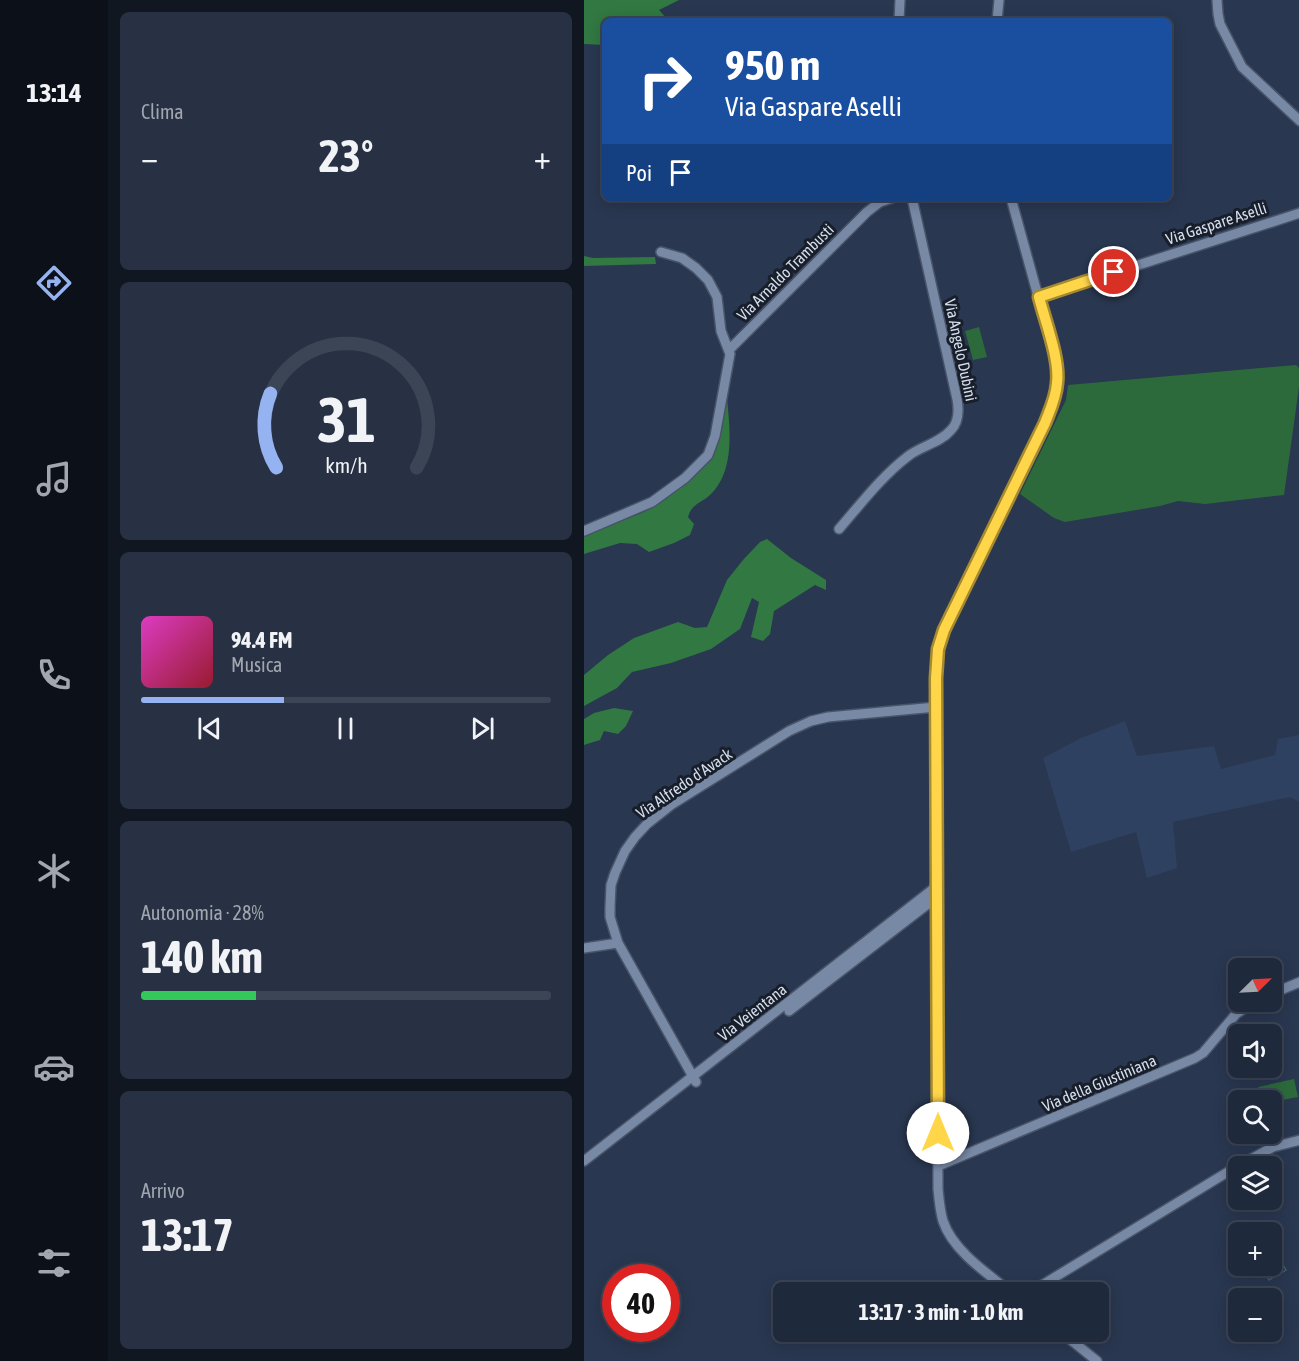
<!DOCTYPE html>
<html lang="it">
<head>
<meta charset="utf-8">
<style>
  :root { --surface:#1f293c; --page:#273143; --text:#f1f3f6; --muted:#a1a6af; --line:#3c4556; --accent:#95b2f1 }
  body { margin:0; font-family:"Asap Condensed",sans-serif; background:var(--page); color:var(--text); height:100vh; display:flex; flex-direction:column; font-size:22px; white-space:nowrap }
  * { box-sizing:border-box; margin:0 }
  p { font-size:20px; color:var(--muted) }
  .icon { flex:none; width:33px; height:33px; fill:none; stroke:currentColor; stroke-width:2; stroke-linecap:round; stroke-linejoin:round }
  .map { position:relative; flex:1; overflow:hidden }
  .panel { display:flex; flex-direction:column; gap:12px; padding:12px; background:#111721; width:476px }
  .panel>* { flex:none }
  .top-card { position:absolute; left:18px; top:18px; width:570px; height:183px; border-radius:9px; box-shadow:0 3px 15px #0003,0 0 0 2px var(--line); background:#1a4fa0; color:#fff; overflow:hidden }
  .needle { width:39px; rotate:66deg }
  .controls { position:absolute; left:644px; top:958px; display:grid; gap:12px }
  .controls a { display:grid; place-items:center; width:54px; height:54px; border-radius:9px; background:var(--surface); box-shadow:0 3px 15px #0003,0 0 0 2px var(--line); font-size:30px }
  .speed { position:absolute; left:18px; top:1264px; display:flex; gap:12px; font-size:30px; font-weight:700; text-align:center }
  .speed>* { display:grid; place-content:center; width:78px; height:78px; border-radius:50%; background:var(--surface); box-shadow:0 3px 15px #0003,0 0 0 2px var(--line); line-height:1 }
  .speed .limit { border:9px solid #d22; background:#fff; color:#111 }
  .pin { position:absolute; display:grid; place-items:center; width:51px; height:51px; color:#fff; margin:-26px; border:3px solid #fff; border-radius:50%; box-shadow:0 2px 6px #0007 }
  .me { position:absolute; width:66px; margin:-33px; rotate:0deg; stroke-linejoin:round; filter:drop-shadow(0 0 4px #0008) }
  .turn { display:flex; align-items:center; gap:21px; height:126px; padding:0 24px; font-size:27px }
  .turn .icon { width:78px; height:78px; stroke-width:2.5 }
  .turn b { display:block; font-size:42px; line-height:51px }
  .then { display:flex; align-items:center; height:57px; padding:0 24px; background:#0003; gap:12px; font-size:22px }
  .big { font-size:45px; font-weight:700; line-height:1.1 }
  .panel .widget { flex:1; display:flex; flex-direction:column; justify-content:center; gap:9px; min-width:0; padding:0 21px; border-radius:9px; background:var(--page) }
  .panel .dial { align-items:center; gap:0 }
  .dial svg { height:156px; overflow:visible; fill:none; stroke:var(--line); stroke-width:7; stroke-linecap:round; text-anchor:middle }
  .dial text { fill:var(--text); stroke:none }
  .song { display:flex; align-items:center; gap:18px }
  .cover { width:72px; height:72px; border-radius:9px; background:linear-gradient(135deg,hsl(310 70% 55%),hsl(350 70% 35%)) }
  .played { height:6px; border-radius:3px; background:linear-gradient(90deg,var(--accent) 35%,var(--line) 35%) }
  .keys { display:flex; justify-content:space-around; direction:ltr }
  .heat { display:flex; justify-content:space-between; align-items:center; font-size:33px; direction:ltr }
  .charge { height:9px; border-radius:4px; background:linear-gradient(90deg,#34c759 28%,var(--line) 0) }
  .trip { position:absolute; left:189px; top:1282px; width:336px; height:60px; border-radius:9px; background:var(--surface); box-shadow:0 3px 15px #0003,0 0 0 2px var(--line); font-weight:700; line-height:60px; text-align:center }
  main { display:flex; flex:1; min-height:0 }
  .tabs { display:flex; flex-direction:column; width:108px; justify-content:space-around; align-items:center; background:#0c1018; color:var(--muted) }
  .tabs .icon { width:42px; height:42px }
  .tabs .current { color:var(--accent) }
  .tabs b { font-size:27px; color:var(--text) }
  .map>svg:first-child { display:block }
</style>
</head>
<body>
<main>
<nav class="tabs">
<b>13:14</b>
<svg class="icon current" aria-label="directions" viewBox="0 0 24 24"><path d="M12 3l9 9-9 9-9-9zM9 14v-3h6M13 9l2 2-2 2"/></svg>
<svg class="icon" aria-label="music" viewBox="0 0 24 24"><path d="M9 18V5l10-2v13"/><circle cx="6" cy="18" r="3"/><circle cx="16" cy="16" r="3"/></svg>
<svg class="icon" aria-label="phone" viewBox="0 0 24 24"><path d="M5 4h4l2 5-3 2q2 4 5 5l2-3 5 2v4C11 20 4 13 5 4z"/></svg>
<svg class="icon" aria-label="climate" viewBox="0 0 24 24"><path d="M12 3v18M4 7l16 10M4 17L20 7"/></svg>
<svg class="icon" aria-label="car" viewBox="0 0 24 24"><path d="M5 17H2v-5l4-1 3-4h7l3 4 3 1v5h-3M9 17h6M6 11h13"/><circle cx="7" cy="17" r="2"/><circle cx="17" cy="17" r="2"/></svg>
<svg class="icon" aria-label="filters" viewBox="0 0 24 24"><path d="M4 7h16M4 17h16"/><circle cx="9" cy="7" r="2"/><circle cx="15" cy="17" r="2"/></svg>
</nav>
<section class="panel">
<div class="widget"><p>Clima</p>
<div class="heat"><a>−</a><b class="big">23°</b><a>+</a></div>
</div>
<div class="widget dial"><svg viewBox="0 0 100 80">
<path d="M14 69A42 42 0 1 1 86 69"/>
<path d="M14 69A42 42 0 0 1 11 31" stroke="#95b2f1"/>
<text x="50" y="56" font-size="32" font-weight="700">31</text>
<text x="50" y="72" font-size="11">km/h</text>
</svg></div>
<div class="widget">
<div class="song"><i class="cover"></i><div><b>94.4 FM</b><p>Musica</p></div></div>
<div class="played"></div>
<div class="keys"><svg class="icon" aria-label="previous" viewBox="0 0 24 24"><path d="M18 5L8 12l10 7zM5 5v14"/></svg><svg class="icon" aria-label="pause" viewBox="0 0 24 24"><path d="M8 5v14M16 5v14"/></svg><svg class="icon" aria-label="next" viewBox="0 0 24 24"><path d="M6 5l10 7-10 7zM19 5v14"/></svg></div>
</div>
<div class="widget"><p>Autonomia · 28%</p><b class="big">140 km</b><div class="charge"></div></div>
<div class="widget"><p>Arrivo</p><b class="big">13:17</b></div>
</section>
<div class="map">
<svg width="716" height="1361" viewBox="0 0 716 1361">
  <rect width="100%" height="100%" fill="#293750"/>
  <path fill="#2f4160" d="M541,721L553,756L630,746L637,769L691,755L694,739L715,735V802L706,797L589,822L593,868L563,878L552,832L487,852L459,758L497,738Z"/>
  <path fill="#2c6a3b" d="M395,327L403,357L389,360L381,331Z
    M712,365L715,368V387L700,495L621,504L594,501L576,506L481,522L470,518L436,494L482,400L484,385Z
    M710,1079L714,1097L687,1102V1101H678L674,1087Z"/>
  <path fill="#317842" d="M0,0H95L75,10L85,21H21V45L0,44Z
    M0,256L9,258L71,257L72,264L0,266Z
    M143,398C146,429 151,470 127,494C118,503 108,503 104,517L110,524L106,535L90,543L65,552L53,544L36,543L0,554V536L60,512L80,500L117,468L139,400Z
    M183,539L207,558L242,580V590L231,585L190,611L186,634L179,641L167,637L175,602L168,598L156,629L127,649L87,663L48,672L33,688L0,706V675L24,655L50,638L94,622L111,628L123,627L143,580L159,560L176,542Z
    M30,708L49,711L42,726L34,734L20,731L16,740L0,745V719L10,713Z"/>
  <path fill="#052a33" stroke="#43606b" stroke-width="1.5" d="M696,1260L702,1270L685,1280L680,1269Z"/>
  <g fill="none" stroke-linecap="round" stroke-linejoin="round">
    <defs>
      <path id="minor" d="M633,0L634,14L636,24L658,67L716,121
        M315,21L316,0
        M413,21L415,0
        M427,198L470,354C476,382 471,397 461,423L360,630L354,649L352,678L354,1189C355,1200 356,1211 359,1221C369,1251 404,1274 428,1293
        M455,297L716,213
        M145,350L283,212L296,202L308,198
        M255,529C276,505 297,477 323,457C336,446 355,444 367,430C375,422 375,410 373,399L328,198
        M0,531L68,502L101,478L124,455L131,436L146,354L137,331L133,297L124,280L112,268L98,258L77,252
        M0,948L34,943
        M687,994L716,982
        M205,1011L353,897
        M112,1082L34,943L26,917V907L27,885L31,873L41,851L51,837L63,824L87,805L205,731L227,721L244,717L352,707
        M0,1161L353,886
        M354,1166L611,1058L619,1053L652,1014L669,1002
        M445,1293L647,1170L689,1147L716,1140
        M477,1332L513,1361"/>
    </defs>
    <use href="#minor" stroke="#485469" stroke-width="12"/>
    <use href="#minor" stroke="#7889a6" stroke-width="9"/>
  </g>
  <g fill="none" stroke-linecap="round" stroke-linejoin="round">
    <defs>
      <path id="route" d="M354,1133L352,678L354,649L360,630L461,423C466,410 472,398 473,383C476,359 461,321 455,297L530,272"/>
    </defs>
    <use href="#route" stroke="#a68a30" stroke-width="15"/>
    <use href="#route" stroke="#ffd54a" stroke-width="10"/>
  </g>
  <g text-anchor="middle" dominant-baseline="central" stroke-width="6" stroke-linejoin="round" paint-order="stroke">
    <g font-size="16" fill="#d5deee" stroke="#181f2a">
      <text transform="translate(632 223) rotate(-18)">Via Gaspare Aselli</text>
      <text transform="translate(201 272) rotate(-45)">Via Arnaldo Trambusti</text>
      <text transform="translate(377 350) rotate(78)">Via Angelo Dubini</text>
      <text transform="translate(100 783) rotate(-34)">Via Alfredo d'Avack</text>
      <text transform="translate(168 1012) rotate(-38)">Via Veientana</text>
      <text transform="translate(515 1083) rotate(-23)">Via della Giustiniana</text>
    </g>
  </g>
</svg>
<div class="controls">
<a><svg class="needle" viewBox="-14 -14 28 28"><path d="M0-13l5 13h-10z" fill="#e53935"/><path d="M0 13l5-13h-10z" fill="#a1a6af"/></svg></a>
<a><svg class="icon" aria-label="sound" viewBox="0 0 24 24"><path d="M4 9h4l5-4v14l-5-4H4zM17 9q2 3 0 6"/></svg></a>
<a><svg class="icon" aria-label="search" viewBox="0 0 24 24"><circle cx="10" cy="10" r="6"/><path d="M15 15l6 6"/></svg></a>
<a><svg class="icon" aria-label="layers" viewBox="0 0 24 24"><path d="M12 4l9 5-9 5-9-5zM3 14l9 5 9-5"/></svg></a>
<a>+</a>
<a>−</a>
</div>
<div class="speed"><div class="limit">40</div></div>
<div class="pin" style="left:530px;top:272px;background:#d93025"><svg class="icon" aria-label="arrive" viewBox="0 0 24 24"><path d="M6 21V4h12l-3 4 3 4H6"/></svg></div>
<svg class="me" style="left:354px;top:1133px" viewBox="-20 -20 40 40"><circle r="19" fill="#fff"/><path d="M0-13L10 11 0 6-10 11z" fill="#ffd54a"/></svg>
<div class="trip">13:17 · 3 min · 1.0 km</div>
<div class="top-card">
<div class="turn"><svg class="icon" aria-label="right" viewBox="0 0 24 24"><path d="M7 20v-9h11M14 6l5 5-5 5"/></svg><div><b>950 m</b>Via Gaspare Aselli</div></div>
<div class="then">Poi<svg class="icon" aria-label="arrive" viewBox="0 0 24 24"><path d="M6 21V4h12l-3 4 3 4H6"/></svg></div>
</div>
</div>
</main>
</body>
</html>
